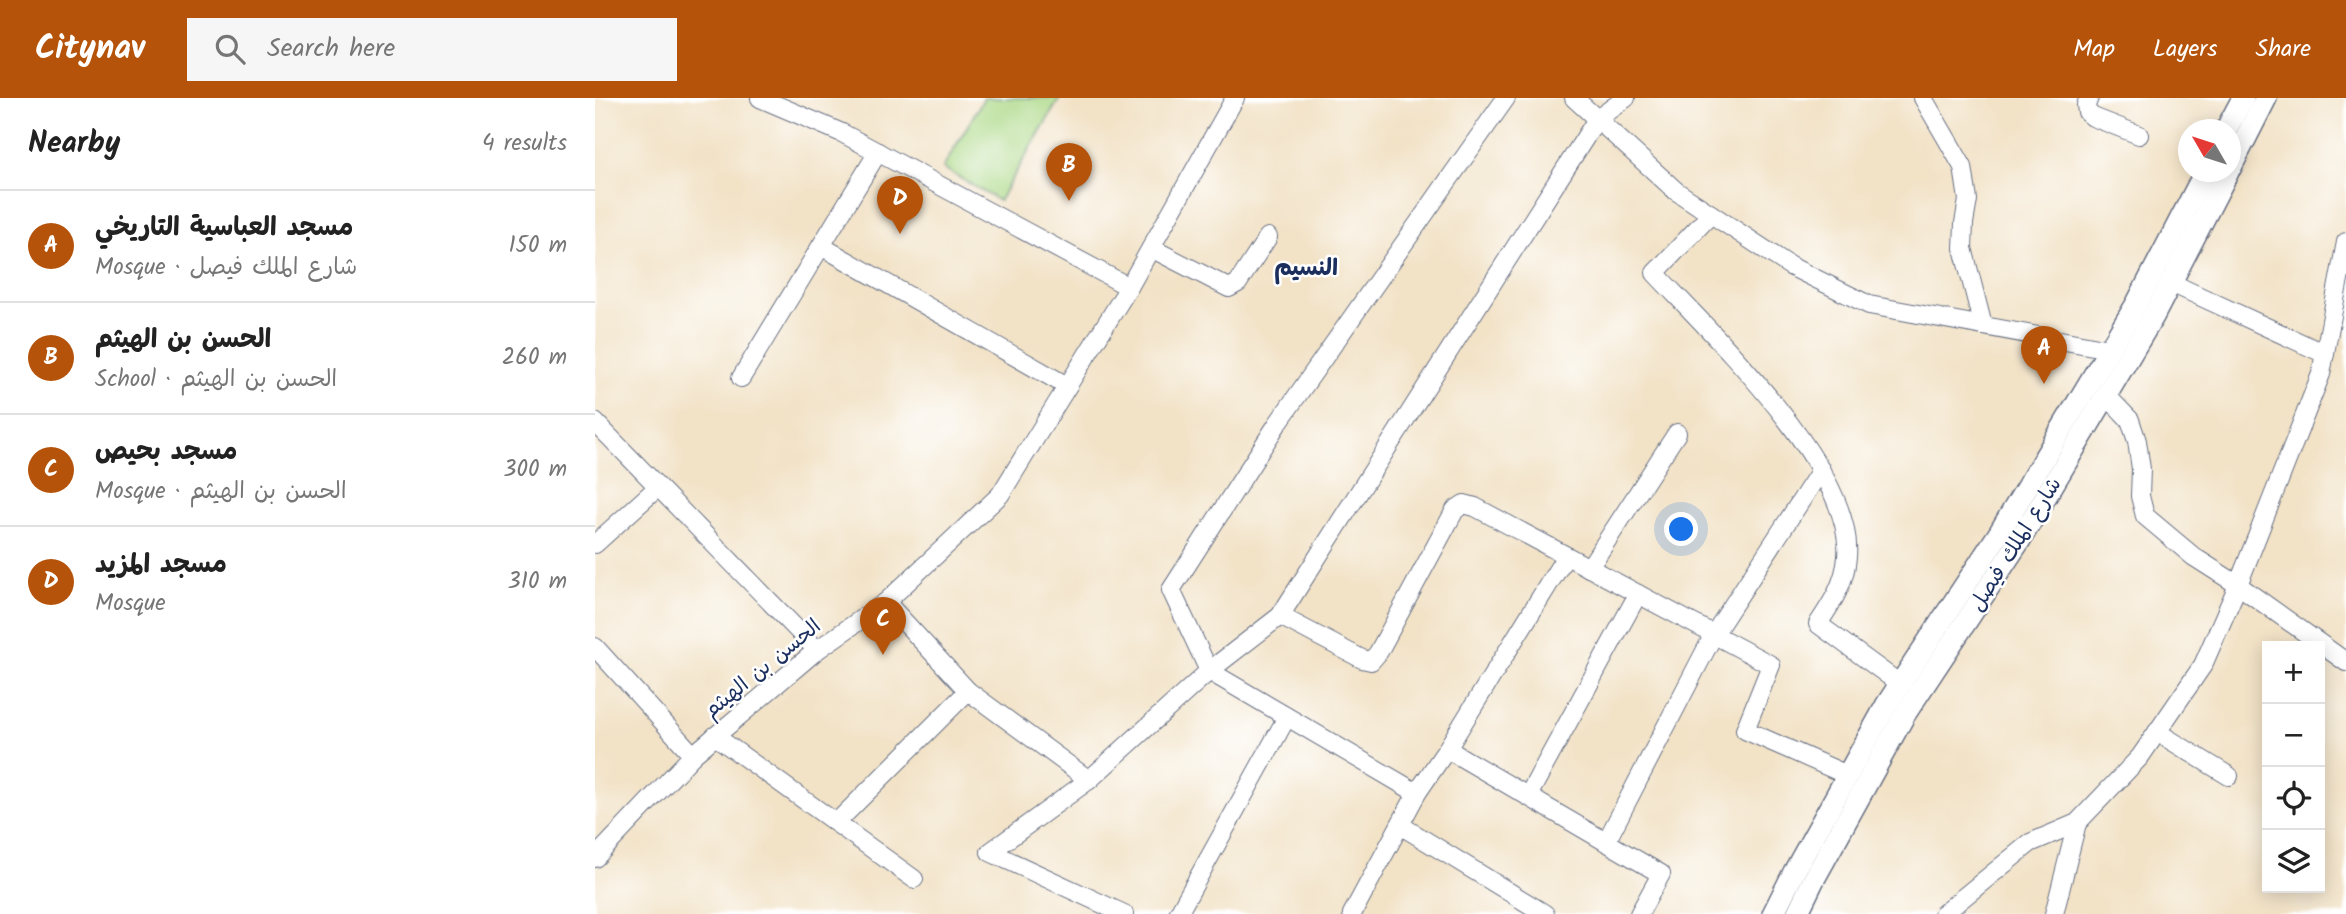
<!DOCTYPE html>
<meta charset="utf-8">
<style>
:root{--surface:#fff;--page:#f6f6f6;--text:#222;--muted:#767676;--line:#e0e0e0;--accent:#b45309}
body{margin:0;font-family:Kalam,"Playpen Sans Arabic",sans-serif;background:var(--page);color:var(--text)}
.controls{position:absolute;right:21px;bottom:21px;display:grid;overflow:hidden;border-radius:0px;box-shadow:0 4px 18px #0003}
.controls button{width:63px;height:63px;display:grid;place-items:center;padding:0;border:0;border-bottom:2px solid var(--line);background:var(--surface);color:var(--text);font:35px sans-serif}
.compass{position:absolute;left:1583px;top:21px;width:63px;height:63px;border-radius:50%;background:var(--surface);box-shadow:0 4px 18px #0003;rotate:309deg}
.you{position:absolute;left:1087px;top:432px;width:24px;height:24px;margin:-18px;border:5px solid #fff;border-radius:50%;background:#1a73e8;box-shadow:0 0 0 10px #1a73e833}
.badge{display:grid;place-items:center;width:46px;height:46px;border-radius:50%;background:var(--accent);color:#fff;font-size:23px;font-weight:700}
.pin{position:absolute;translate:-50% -58px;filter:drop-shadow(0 2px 4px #0008)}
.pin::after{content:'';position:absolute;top:37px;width:24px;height:21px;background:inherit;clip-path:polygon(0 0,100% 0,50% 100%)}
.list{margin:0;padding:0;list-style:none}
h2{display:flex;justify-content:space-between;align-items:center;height:91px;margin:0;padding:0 28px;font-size:30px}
h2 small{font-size:23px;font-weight:400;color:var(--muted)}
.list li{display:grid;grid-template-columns:46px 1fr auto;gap:21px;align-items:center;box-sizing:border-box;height:112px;padding:0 28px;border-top:2px solid var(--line)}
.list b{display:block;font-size:26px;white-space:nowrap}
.list p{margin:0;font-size:23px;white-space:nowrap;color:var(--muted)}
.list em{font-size:23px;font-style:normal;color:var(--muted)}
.icon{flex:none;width:38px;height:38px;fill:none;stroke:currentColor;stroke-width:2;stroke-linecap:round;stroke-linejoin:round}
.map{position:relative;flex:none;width:1751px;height:816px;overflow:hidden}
header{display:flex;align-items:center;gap:42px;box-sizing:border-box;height:98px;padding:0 35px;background:var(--accent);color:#fff}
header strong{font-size:33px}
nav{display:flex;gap:38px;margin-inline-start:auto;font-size:24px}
.search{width:490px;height:63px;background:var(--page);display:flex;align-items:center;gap:18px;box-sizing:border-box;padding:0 24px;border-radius:0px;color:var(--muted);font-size:26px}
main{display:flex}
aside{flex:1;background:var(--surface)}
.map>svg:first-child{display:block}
</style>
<header>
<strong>Citynav</strong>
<div class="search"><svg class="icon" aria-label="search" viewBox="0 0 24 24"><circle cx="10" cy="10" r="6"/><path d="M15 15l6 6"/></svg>Search here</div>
<nav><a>Map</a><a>Layers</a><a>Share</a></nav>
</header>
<main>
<aside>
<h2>Nearby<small>4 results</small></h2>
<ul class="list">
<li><span class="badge">A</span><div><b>مسجد العباسية التاريخي</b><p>Mosque · شارع الملك فيصل</p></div><em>150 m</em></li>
<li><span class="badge">B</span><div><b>الحسن بن الهيثم</b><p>School · الحسن بن الهيثم</p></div><em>260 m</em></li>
<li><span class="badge">C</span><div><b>مسجد بحيص</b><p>Mosque · الحسن بن الهيثم</p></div><em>300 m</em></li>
<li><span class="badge">D</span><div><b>مسجد المزيد</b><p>Mosque</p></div><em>310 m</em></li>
</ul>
</aside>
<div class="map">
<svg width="1751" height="816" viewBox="0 0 1751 816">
<rect width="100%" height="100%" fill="#fff"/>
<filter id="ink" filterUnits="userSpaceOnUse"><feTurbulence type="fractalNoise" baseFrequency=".0143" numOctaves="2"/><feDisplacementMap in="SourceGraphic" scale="14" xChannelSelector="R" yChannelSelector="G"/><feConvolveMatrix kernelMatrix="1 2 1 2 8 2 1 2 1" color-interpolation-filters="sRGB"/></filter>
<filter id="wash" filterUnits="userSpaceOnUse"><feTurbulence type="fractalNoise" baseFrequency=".00686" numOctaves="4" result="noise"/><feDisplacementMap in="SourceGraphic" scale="28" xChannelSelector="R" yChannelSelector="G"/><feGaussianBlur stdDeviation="1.57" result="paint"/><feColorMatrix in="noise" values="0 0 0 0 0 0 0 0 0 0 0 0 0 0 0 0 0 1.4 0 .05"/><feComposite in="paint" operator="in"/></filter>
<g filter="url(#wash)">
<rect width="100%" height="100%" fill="#f2e2c6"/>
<polygon fill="#abd885" stroke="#638472" stroke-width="2" points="389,0 465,0 404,103 348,70"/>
</g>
<g filter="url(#ink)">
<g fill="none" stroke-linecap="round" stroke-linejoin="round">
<defs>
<g id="minor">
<polyline points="165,0 247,35 534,189"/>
<polyline points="979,0 1081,93 1195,168 1274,207 1514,251"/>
<polyline points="1328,0 1368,69 1373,102 1369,125 1368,150 1388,228"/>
<polyline points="1494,0 1491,7 1492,14 1498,19 1544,37"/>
<path d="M1116,116l-56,59c57,61 200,197 192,284 -2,26 -15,46 -29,67l82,60"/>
<polyline points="226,148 472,288"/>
<polyline points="556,150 634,190 643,185 673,139"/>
<polyline points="1576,185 1730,256"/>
<polyline points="146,280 283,54"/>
<polyline points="1511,297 1535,322 1542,343 1546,371 1545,398 1550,418 1599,459 1643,487 1751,564"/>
<polyline points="0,324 222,552"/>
<polyline points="0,446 63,389"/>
<polyline points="994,470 1082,335"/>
<polyline points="291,504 373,593 494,682"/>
<polyline points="685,518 767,561 776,563 783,555 860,412 869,406 880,409 1176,567 1150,632 1252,677"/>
<polyline points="0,549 98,657"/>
<polyline points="1562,634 1634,678"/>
<polyline points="120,638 319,781"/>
<polyline points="852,651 971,458"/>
<polyline points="822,695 852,651 1066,776 1044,816"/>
<polyline points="933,698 1043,496"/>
<polyline points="241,725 373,593"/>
<polyline points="805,727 950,816"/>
<polyline points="1011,744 1119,536 1226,372"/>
<polyline points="0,760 98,657 222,552 291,504 405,397 534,189 640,0"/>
<polyline points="529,816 395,754 494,682 614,573 685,518 1002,21 1031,0"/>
<polyline points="583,816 692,619"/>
<polyline points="757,816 822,695 614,573 576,492 683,325 911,0"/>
<polyline points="1348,816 1435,745 1482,725 1545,659 1608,567 1643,487 1726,276 1751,144"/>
<polyline points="1459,816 1482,725"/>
</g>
<g id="tertiary">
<polyline points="1631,32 1648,0"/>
<polyline points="1636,69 1671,0"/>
<polyline points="1178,816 1199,774 1292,606 1405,434 1541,207 1610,74"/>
<polyline points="1202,816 1218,783 1310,616 1423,445 1559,217 1633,74"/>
</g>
</defs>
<use href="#minor" stroke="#666e82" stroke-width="20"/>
<use href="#tertiary" stroke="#666e82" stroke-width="24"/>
<use href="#minor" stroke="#fff" stroke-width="18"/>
<use href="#tertiary" stroke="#fff" stroke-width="21"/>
</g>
</g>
<g text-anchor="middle" stroke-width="5" stroke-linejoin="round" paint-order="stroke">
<g font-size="21" fill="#1b2f5e" stroke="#fff">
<text transform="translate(1420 446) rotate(-58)" y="7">شارع الملك فيصل</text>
<text transform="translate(167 570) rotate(-39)" y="7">الحسن بن الهيثم</text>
</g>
<g font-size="23" font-weight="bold" fill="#1b2f5e" stroke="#fff">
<text x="711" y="177">النسيم</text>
</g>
</g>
</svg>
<div class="controls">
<button>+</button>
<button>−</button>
<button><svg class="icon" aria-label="locate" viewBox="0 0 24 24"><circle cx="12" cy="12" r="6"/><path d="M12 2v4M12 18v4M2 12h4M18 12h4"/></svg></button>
<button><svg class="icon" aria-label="layers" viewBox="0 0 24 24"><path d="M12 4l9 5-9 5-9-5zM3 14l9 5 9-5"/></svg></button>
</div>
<svg class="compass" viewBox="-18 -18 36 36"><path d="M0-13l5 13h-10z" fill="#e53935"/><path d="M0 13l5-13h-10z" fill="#767676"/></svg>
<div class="you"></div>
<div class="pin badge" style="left:1449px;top:286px">A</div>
<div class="pin badge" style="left:474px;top:103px">B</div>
<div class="pin badge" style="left:288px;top:557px">C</div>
<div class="pin badge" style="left:305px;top:136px">D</div>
</div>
</main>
